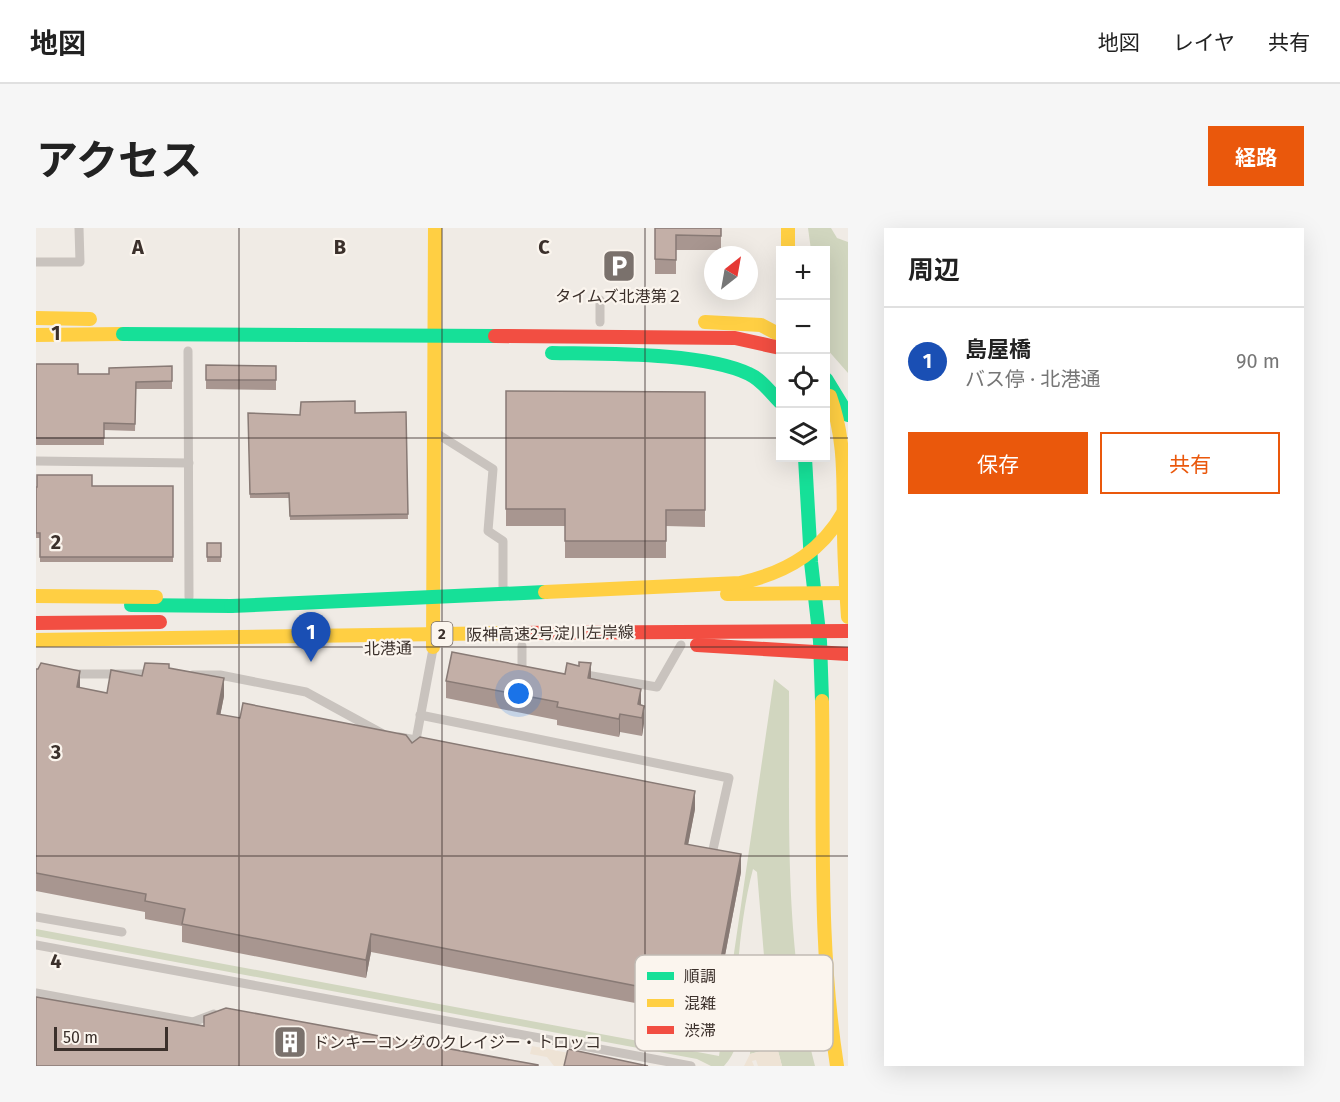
<!DOCTYPE html>
<html lang="ja">
<meta charset="utf-8">
<style>
:root{--surface:#fff;--page:#f6f6f6;--text:#222;--muted:#767676;--line:#e0e0e0;--accent:#ea580c}
body{margin:0;font-family:"Fira Sans","Noto Sans JP",sans-serif;background:var(--page);color:var(--text)}
.controls{position:absolute;right:18px;top:18px;display:grid;overflow:hidden;border-radius:0px;box-shadow:0 6px 24px #0002}
.controls button{width:54px;height:54px;display:grid;place-items:center;padding:0;border:0;border-bottom:2px solid var(--line);background:var(--surface);color:var(--text);font:30px sans-serif}
.compass{position:absolute;left:668px;top:18px;width:54px;height:54px;border-radius:50%;background:var(--surface);box-shadow:0 6px 24px #0002;rotate:31deg}
.scale{position:absolute;left:18px;bottom:15px;width:114px;box-sizing:border-box;padding-left:6px;border:3px solid #3b302b;border-top:0;font-size:16px;line-height:21px;white-space:nowrap;color:#3b302b;-webkit-text-stroke:4px #fbf5ee;paint-order:stroke}
.you{position:absolute;left:483px;top:466px;width:21px;height:21px;margin:-15px;border:4px solid #fff;border-radius:50%;background:#1a73e8;box-shadow:0 0 0 9px #1a73e833}
.badge{display:grid;place-items:center;width:39px;height:39px;border-radius:50%;background:var(--accent);color:#fff;font-size:20px;font-weight:700}
.pin{position:absolute;translate:-50% -50px;filter:drop-shadow(0 2px 3px #0008)}
.pin::after{content:'';position:absolute;top:32px;width:21px;height:18px;background:inherit;clip-path:polygon(0 0,100% 0,50% 100%)}
.list{margin:0;padding:0;list-style:none}
h2{display:flex;justify-content:space-between;align-items:center;height:78px;margin:0;padding:0 24px;font-size:26px}
h2 small{font-size:20px;font-weight:400;color:var(--muted)}
.list li{display:grid;grid-template-columns:39px 1fr auto;gap:18px;align-items:center;box-sizing:border-box;height:108px;padding:0 24px;border-top:2px solid var(--line)}
.list b{display:block;font-size:22px;white-space:nowrap}
.list p{margin:0;font-size:20px;white-space:nowrap;color:var(--muted)}
.list em{font-size:20px;font-style:normal;color:var(--muted)}
.actions{display:flex;gap:12px;padding:18px 24px}
.actions a{flex:1;padding:14px 0;border:2px solid var(--accent);border-radius:0px;text-align:center;font-size:21px;color:var(--accent)}
.actions .main{background:var(--accent);color:#fff}
.icon{flex:none;width:33px;height:33px;fill:none;stroke:currentColor;stroke-width:2;stroke-linecap:round;stroke-linejoin:round}
.map{position:relative;flex:none;width:812px;height:838px;overflow:hidden;border-radius:0px}
header{display:flex;align-items:center;gap:36px;box-sizing:border-box;height:84px;padding:0 30px;background:var(--surface);border-bottom:2px solid var(--line)}
header strong{font-size:28px}
nav{display:flex;gap:33px;margin-inline-start:auto;font-size:21px}
.intro{display:flex;align-items:center;justify-content:space-between;box-sizing:border-box;height:144px;padding:0 36px}
h1{margin:0;font-size:42px}
.button{padding:15px 27px;border-radius:0px;background:var(--accent);color:#fff;font-size:21px;font-weight:700}
main{display:flex;gap:36px;padding:0 36px}
aside{flex:1;background:var(--surface);border-radius:0px;box-shadow:0 6px 24px #0002}
.map>svg:first-child{display:block}
</style>
<header>
<strong>地図</strong>
<nav><a>地図</a><a>レイヤ</a><a>共有</a></nav>
</header>
<div class="intro"><h1>アクセス</h1><a class="button">経路</a></div>
<main>
<div class="map">
<svg width="812" height="838" viewBox="0 0 812 838">
<rect width="100%" height="100%" fill="#f0ebe5"/>
<g fill="#d1d6bf">
<polygon points="772,0 795,0 801,10 812,14 812,145 790,120 790,22 775,22"/>
<path d="M738,451l15,12c1,125 -6,253 26,375h-33l-5,-19 -27,7 2,-29 11,2 6,-11 -12,-144 -4,-3c-8,30 -13,67 -15,98 -2,32 11,73 -14,99h-13l-14,-7 -661,-123v-7l683,127z"/>
</g>
<g fill="#eee3d5">
<polygon points="496,818 533,825 531,838 518,838 511,829 494,826"/>
<polygon points="741,819 746,838 722,838 720,832 716,833 718,838 708,838 714,826"/>
</g>
<g fill="none" stroke-linecap="round" stroke-linejoin="round">
<g stroke="#c9c3be" stroke-width="9">
<polyline points="0,34 44,34 43,0"/>
<polyline points="564,72 564,94"/>
<polyline points="152,123 153,369"/>
<polyline points="400,205 457,241 452,303 467,313 467,360"/>
<polyline points="0,233 153,235"/>
<polyline points="486,418 486,447 488,447"/>
<polyline points="34,446 119,446"/>
<polyline points="544,446 621,459 645,417"/>
<polyline points="157,447 184,447 270,464 347,506"/>
<polyline points="384,487 693,550 676,626"/>
<polyline points="363,509 380,512 397,421"/>
<polyline points="0,689 86,704"/>
<polyline points="0,717 655,838"/>
<polyline points="0,765 157,794 178,786"/>
</g>
<g stroke="#16e098" stroke-width="14">
<path d="M516,125c53,1 151,-1 197,21 12,5 22,19 31,28"/>
<polyline points="790,151 812,187"/>
<polyline points="769,230 775,334 784,413 786,473"/>
<polyline points="95,377 195,378"/>
</g>
<g stroke="#ffcf43" stroke-width="14">
<polyline points="752,0 752,22"/>
<polyline points="0,90 54,91"/>
<polyline points="669,94 725,97 744,107"/>
<polyline points="0,107 87,106"/>
<path d="M794,168c16,45 13,85 14,133 0,29 2,59 4,88"/>
<polyline points="691,366 812,365"/>
<polyline points="0,368 120,369"/>
<polyline points="397,419 399,0"/>
<path d="M786,473c2,123 -4,243 15,365"/>
</g>
<g stroke="#f24e42" stroke-width="14">
<polyline points="0,395 124,394"/>
<polyline points="661,417 812,426"/>
</g>
<g stroke="#16e098" stroke-width="14">
<polyline points="87,106 459,108"/>
<polyline points="195,378 509,364"/>
</g>
<g stroke="#ffcf43" stroke-width="14">
<path d="M509,364l195,-9c49,-11 85,-33 108,-79"/>
<polyline points="0,412 475,405"/>
</g>
<g stroke="#f24e42" stroke-width="14">
<polyline points="459,108 699,110 744,120"/>
<polyline points="475,405 812,403"/>
</g>
</g>
<g fill="#a89690">
<polygon points="619,0 685,0 685,22 640,22 640,46 619,46"/>
<polygon points="0,136 42,146 73,146 136,138 136,161 100,161 99,203 68,202 68,217 0,217"/>
<polygon points="170,137 240,138 240,162 170,161"/>
<polygon points="470,163 669,164 669,299 630,298 630,330 529,330 529,298 470,298"/>
<polygon points="370,184 372,291 254,292 253,270 214,270 212,185 264,187"/>
<polygon points="137,258 137,334 4,334 4,310 0,310 0,259"/>
<rect x="171" y="315" width="14" height="19"/>
<polygon points="543,438 555,451 605,477 608,495 606,508 584,504 583,509 521,497 521,492 410,470 410,453 529,446"/>
<polygon points="133,440 188,468 184,487 204,490 376,515 659,581 652,616 705,644 677,790 335,724 330,750 146,714 146,698 109,691 109,684 0,663 0,441 44,460 71,465 106,448"/>
</g>
<g fill="#887a75">
<polygon points="555,435 555,453 552,450"/>
<polygon points="44,443 44,460 41,459"/>
<polygon points="188,450 188,468 181,504 181,486"/>
<polygon points="605,461 605,478 602,476"/>
<polygon points="608,478 608,495 606,508 606,490"/>
<polygon points="584,486 584,504 583,509 583,491"/>
<polygon points="659,563 659,581 649,633 649,616"/>
<polygon points="705,626 705,644 677,790 677,773"/>
<polygon points="335,706 335,724 330,750 330,732"/>
</g>
<g fill="#c3afa7" stroke="#887a75" stroke-width="1.5">
<polygon points="619,0 685,0 685,8 640,7 640,32 619,31"/>
<polygon points="0,136 42,136 42,146 73,146 73,140 136,138 136,153 100,154 99,196 68,195 68,210 0,210"/>
<polygon points="170,137 240,138 240,152 170,152"/>
<polygon points="470,163 669,164 669,282 630,282 630,313 529,313 529,281 470,281"/>
<polygon points="319,173 319,185 370,184 372,286 254,288 253,265 214,266 212,185 264,187 265,174"/>
<polygon points="1,247 56,247 56,258 137,258 137,329 4,329 4,305 0,305 0,259 1,259"/>
<rect x="171" y="315" width="14" height="14"/>
<polygon points="416,424 529,446 531,435 543,438 543,434 555,435 552,450 605,461 602,476 608,478 606,490 584,486 583,491 521,479 522,474 410,453"/>
<polygon points="5,435 44,443 41,459 71,465 75,442 106,448 109,435 133,436 133,440 188,450 181,486 204,490 207,475 370,507 376,515 384,509 659,563 649,616 705,626 677,773 335,706 330,732 146,696 149,681 109,673 110,666 0,645 0,441 2,441"/>
<polygon points="0,769 168,798 168,788 190,780 502,837 502,838 0,838"/>
<polygon points="532,821 612,838 528,838"/>
</g>
<path fill="none" stroke="#3b302b" stroke-width="1.5" stroke-opacity="0.55" d="M203,0v838M406,0v838M609,0v838M0,210h744M790,210h22M0,419h812M0,628h812"/>
<defs>
<symbol id="parking-square" viewBox="-11 -11 22 22"><rect x="-9" y="-9" width="18" height="18" rx="4" fill="#7a716c" stroke="#fbf5ee"/><path d="M-3.5-5.5H1a3.5 3.5 0 0 1 0 7H-1V5.5H-3.5ZM-1-3.4V-.6H.8a1.4 1.4 0 0 0 0-2.8Z" fill="#fff"/></symbol>
<symbol id="building-square" viewBox="-11 -11 22 22"><rect x="-9" y="-9" width="18" height="18" rx="4" fill="#7a716c" stroke="#fbf5ee"/><path d="M-4-6H4V6H1V3H-1V6H-4ZM-2.5-4.3h1.7v1.8h-1.7ZM.8-4.3h1.7v1.8H.8ZM-2.5-1h1.7V.8h-1.7ZM.8-1h1.7V.8H.8Z" fill="#fff"/></symbol>
</defs>
<g fill-rule="evenodd">
<use href="#parking-square" x="564" y="19" width="38" height="38"/>
<use href="#building-square" x="235" y="795" width="38" height="38"/>
</g>
<g text-anchor="middle" stroke-width="4.5" stroke-linejoin="round" paint-order="stroke">
<rect fill="#fbf5ee" stroke="#756b66" stroke-width="1.5" x="395.5" y="394" width="21" height="24" rx="4.5"/>
<g font-size="15" font-weight="bold" fill="#3b302b">
<text x="406" y="411">2</text>
</g>
<g font-size="16" fill="#3b302b" stroke="#fbf5ee">
<text x="583" y="74">タイムズ北港第２</text>
<text x="277" y="820" text-anchor="start">ドンキーコングのクレイジー・トロッコ</text>
</g>
<g font-size="16" fill="#3b302b" stroke="#fbf5ee">
<text transform="translate(514 405) rotate(-1)" y="6">阪神高速2号淀川左岸線</text>
<text transform="translate(352 420) rotate(-1)" y="6">北港通</text>
</g>
</g>
<rect x="599" y="727" width="198" height="96" rx="9" fill="#fbf5ee" stroke="#c1bab4" stroke-width="1.5"/>
<rect x="611" y="744" width="27" height="8" fill="#16e098"/>
<rect x="611" y="771" width="27" height="8" fill="#ffcf43"/>
<rect x="611" y="798" width="27" height="8" fill="#f24e42"/>
<g font-size="16" fill="#3b302b">
<text x="648" y="754">順調</text>
<text x="648" y="781">混雑</text>
<text x="648" y="808">渋滞</text>
</g>
<g font-size="20" text-anchor="middle" font-weight="bold" fill="#3b302b" stroke="#fbf5ee" stroke-width="4.5" stroke-linejoin="round" paint-order="stroke">
<text x="102" y="26">A</text>
<text x="304" y="26">B</text>
<text x="508" y="26">C</text>
<text x="20" y="112">1</text>
<text x="20" y="321">2</text>
<text x="20" y="531">3</text>
<text x="20" y="740">4</text>
</g>
</svg>
<div class="controls">
<button>+</button>
<button>−</button>
<button><svg class="icon" aria-label="locate" viewBox="0 0 24 24"><circle cx="12" cy="12" r="6"/><path d="M12 2v4M12 18v4M2 12h4M18 12h4"/></svg></button>
<button><svg class="icon" aria-label="layers" viewBox="0 0 24 24"><path d="M12 4l9 5-9 5-9-5zM3 14l9 5 9-5"/></svg></button>
</div>
<svg class="compass" viewBox="-18 -18 36 36"><path d="M0-13l5 13h-10z" fill="#e53935"/><path d="M0 13l5-13h-10z" fill="#767676"/></svg>
<div class="scale">50 m</div>
<div class="you"></div>
<div class="pin badge" style="left:275px;top:434px;background:#1a4fb4">1</div>
</div>
<aside>
<h2>周辺<small></small></h2>
<ul class="list">
<li><span class="badge" style="background:#1a4fb4">1</span><div><b>島屋橋</b><p>バス停 · 北港通</p></div><em>90 m</em></li>
</ul>
<div class="actions"><a class="main">保存</a><a>共有</a></div>
</aside>
</main>
